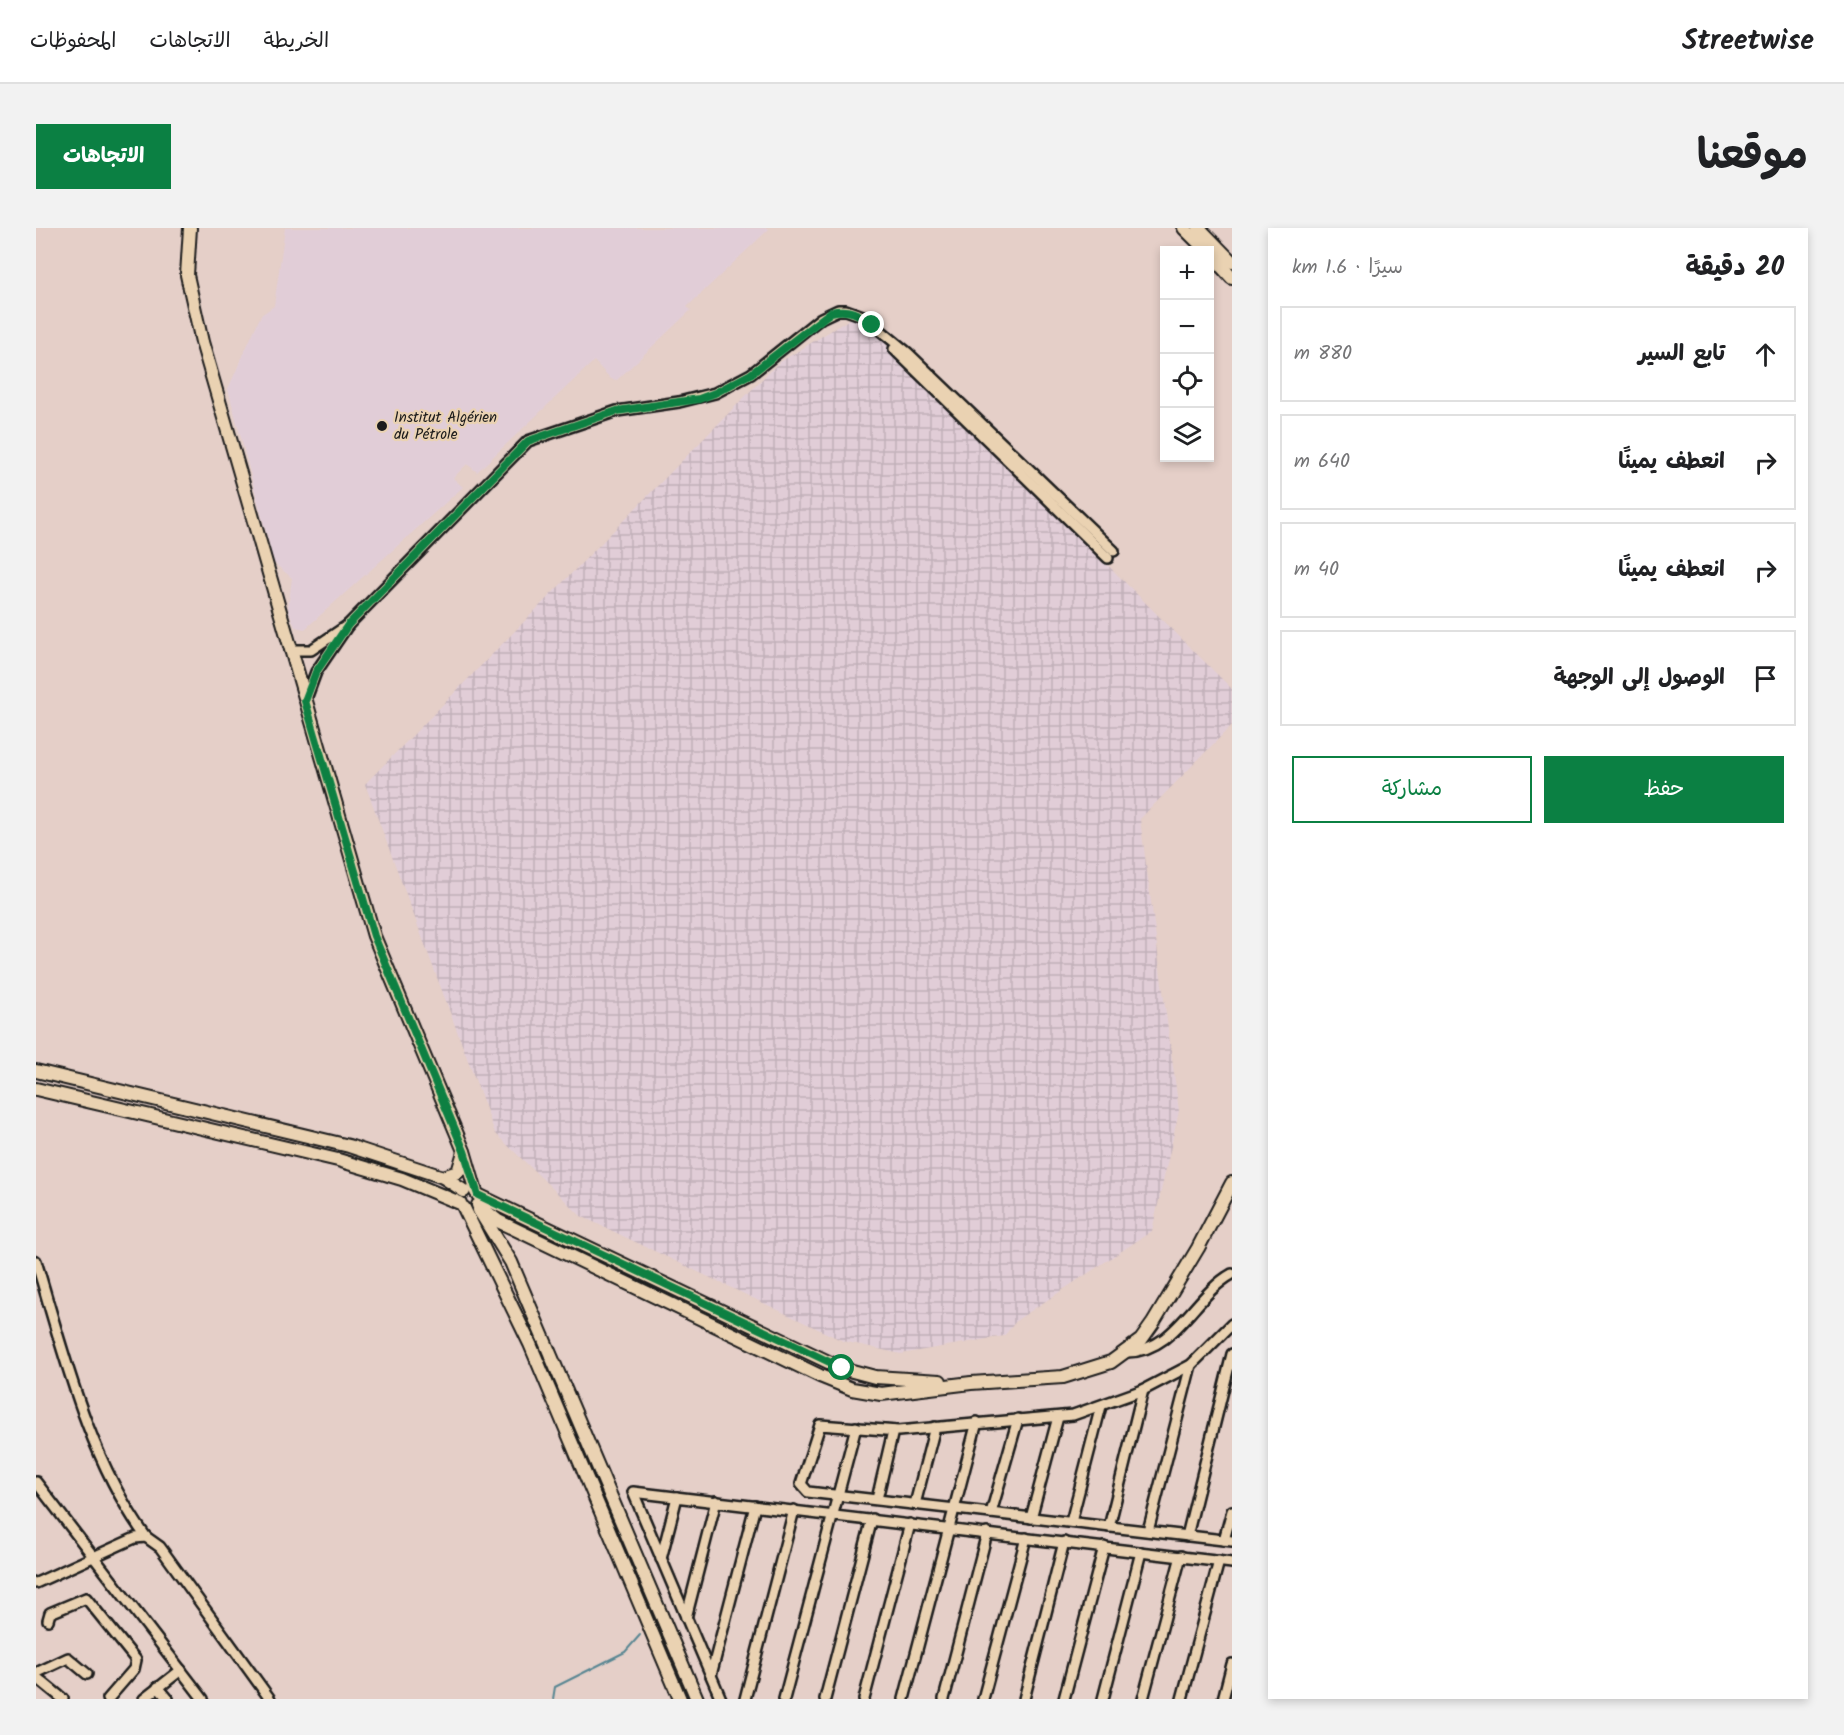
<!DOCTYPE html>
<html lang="ar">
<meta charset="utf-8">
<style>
:root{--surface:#fff;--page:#f2f2f2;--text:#202124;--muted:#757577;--line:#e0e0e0;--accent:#0b8043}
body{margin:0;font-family:Kalam,"Playpen Sans Arabic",sans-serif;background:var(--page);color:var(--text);direction:rtl}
.controls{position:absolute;right:18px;top:18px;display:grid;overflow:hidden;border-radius:0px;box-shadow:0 3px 9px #0003}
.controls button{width:54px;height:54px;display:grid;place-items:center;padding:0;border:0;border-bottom:2px solid var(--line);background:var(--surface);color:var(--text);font:30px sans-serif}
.stop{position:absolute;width:18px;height:18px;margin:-14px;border:4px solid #0b8043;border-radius:50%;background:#fff}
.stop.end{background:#0b8043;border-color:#fff;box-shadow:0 2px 6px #0008}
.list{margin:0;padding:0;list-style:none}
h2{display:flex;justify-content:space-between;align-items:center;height:78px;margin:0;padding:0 24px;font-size:26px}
h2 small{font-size:20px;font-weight:400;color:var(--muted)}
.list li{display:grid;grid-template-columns:39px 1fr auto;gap:18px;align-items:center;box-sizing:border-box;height:96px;margin:0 12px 12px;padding:0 12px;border:2px solid var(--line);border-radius:0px}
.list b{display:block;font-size:22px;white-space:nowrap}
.list em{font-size:20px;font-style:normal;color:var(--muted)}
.actions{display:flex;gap:12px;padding:18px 24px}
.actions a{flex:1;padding:14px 0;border:2px solid var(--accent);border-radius:0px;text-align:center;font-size:21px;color:var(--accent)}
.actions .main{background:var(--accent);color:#fff}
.icon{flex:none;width:33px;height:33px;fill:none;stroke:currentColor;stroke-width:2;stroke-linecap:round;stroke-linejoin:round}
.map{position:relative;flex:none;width:1196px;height:1471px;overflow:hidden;direction:ltr;border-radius:0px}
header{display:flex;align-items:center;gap:36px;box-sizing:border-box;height:84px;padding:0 30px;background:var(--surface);border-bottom:2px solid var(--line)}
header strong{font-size:28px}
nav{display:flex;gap:33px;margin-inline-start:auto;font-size:21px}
.intro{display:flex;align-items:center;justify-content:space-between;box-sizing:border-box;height:144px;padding:0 36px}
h1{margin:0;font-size:42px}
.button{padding:15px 27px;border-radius:0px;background:var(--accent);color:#fff;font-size:21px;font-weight:700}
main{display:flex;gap:36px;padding:0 36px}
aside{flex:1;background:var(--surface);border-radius:0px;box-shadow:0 3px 9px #0003}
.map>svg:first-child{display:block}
</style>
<header>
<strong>Streetwise</strong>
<nav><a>الخريطة</a><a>الاتجاهات</a><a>المحفوظات</a></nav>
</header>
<div class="intro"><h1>موقعنا</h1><a class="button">الاتجاهات</a></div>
<main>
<aside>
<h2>20 دقيقة<small>سيرًا · 1.6 km</small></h2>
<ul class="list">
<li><svg class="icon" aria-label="ahead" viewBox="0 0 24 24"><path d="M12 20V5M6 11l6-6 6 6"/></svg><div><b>تابع السير</b></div><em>880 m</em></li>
<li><svg class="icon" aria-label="right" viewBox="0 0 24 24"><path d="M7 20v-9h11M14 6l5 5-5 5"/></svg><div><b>انعطف يمينًا</b></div><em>640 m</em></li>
<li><svg class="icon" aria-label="right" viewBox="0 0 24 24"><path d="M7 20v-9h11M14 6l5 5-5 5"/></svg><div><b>انعطف يمينًا</b></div><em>40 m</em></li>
<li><svg class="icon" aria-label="arrive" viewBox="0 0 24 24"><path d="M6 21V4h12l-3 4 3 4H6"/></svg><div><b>الوصول إلى الوجهة</b></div></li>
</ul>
<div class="actions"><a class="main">حفظ</a><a>مشاركة</a></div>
</aside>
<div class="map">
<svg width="1196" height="1471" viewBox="0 0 1196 1471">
<defs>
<pattern id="industrial-grid" width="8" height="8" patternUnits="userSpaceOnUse" patternTransform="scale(1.5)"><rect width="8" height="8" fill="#e1cdd7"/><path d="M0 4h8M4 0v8" fill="none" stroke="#c0afb8"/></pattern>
</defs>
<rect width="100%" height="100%" fill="#e5cfc8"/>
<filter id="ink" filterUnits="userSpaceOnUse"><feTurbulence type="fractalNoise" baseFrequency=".0167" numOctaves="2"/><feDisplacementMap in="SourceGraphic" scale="12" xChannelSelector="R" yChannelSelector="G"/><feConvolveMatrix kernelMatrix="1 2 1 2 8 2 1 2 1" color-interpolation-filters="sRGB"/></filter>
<g filter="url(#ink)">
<polygon fill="#e1cdd7" points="249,0 732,0 733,1 651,79 655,82 581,152 575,151 558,133 441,244 431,236 417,250 427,259 269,401 259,399 252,381 256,350 238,335 192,161 225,87 238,78"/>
<polygon fill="url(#industrial-grid)" points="817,89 833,99 1196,461 1196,497 1104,591 1143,883 1116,1003 981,1092 968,1108 865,1126 807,1113 545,988 459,905 329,556 741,136"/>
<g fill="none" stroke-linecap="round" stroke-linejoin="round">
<polyline stroke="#598692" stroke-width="2" points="517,1471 519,1459 589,1424 604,1407"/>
<defs>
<g id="minor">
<polyline points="858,121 1072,330"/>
<polyline points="312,397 492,213 581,183 643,174 679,165 715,146 785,90 802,82 810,82 827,88 872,125 1078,323"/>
<polyline points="254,422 275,422 312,397 280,444 270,471"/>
<path d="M0,1033c28,93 52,196 110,276"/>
<polyline points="1196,1096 1155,1137 1107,1162 1037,1187 862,1203 784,1197 765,1256 772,1264 1196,1313"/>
<path d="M1091,1124c49,-1 67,-57 105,-78"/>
<polyline points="0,1254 167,1471"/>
<polyline points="841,1271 857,1203"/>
<polyline points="879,1276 899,1199"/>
<polyline points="955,1285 982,1191"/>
<polyline points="995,1290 1022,1189"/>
<polyline points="1035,1294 1065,1178"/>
<polyline points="1073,1299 1107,1162"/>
<polyline points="1112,1303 1155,1137"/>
<polyline points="1151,1308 1196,1126"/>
<polyline points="1188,1312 1196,1283"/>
<polyline points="625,1331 641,1269"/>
<polyline points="0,1355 99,1310 110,1309 124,1319 234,1471"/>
<polyline points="650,1390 680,1273"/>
<polyline points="12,1392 14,1385 50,1370 100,1432 98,1441 72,1471"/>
<polyline points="0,1445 32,1430 51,1446"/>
<polyline points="675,1447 719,1278"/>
<polyline points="0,1449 27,1471"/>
<polyline points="122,1459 132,1471"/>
<polyline points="108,1471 145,1442"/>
<polyline points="685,1471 597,1264 1196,1335"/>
<polyline points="709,1471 758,1282"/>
<polyline points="748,1471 820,1199"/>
<polyline points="789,1471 836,1291"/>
<polyline points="828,1471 874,1296"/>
<polyline points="868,1471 941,1194"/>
<polyline points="908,1471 951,1305"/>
<polyline points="947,1471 990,1310"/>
<polyline points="988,1471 1028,1314"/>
<polyline points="1028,1471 1068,1319"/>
<polyline points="1067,1471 1105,1324"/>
<polyline points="1107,1471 1145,1328"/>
<polyline points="1146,1471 1183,1333"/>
<polyline points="1187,1471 1196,1436"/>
</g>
<g id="major">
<polyline points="154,0 151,47 166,114 338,708 428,923 440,964"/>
<polyline points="1148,0 1170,22"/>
<polyline points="1163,0 1196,34"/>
<polyline points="1174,26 1196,50"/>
<polyline points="0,843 313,918 407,949 428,963"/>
<polyline points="0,861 302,932 366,951 424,975"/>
<polyline points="407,949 422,944 428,924"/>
<polyline points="442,967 805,1140 839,1149 904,1153"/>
<polyline points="442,977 462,993 784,1148 816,1161 845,1166 935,1155 1027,1149 1075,1134 1105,1112 1117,1095 1162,1020 1196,955"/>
<polyline points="428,980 494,1116 644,1471"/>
<polyline points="443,982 475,1034 661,1471"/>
</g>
</defs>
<use href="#minor" stroke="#1c1c1c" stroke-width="14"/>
<use href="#major" stroke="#1c1c1c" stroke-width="16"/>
<use href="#minor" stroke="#ead2b2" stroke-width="9"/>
<use href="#major" stroke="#ead2b2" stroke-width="12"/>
</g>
</g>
<g fill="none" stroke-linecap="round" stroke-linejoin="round" filter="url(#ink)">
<path stroke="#0b8043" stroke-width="8" d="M806,1140l-364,-173 -14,-44 -90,-215 -69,-235 11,-29 32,-47 180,-184 89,-30 82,-12 16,-6 36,-19 80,-62c17,-4 28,1 41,13"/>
</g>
<circle fill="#1c1c1c" stroke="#ead2b2" stroke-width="2" cx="346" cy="198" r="6"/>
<g text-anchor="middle" stroke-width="4.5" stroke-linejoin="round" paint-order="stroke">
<g font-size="15" fill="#1c1c1c" stroke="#ead2b2" text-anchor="start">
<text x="358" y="194">Institut Algérien<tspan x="358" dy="17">du Pétrole</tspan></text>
</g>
</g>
</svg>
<div class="controls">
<button>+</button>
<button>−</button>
<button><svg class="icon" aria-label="locate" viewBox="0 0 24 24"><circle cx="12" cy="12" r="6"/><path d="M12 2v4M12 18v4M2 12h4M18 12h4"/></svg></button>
<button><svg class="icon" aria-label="layers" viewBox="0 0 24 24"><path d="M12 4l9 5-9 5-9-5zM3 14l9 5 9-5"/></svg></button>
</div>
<div class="stop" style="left:806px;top:1140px"></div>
<div class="stop end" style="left:836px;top:97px"></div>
</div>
</main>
